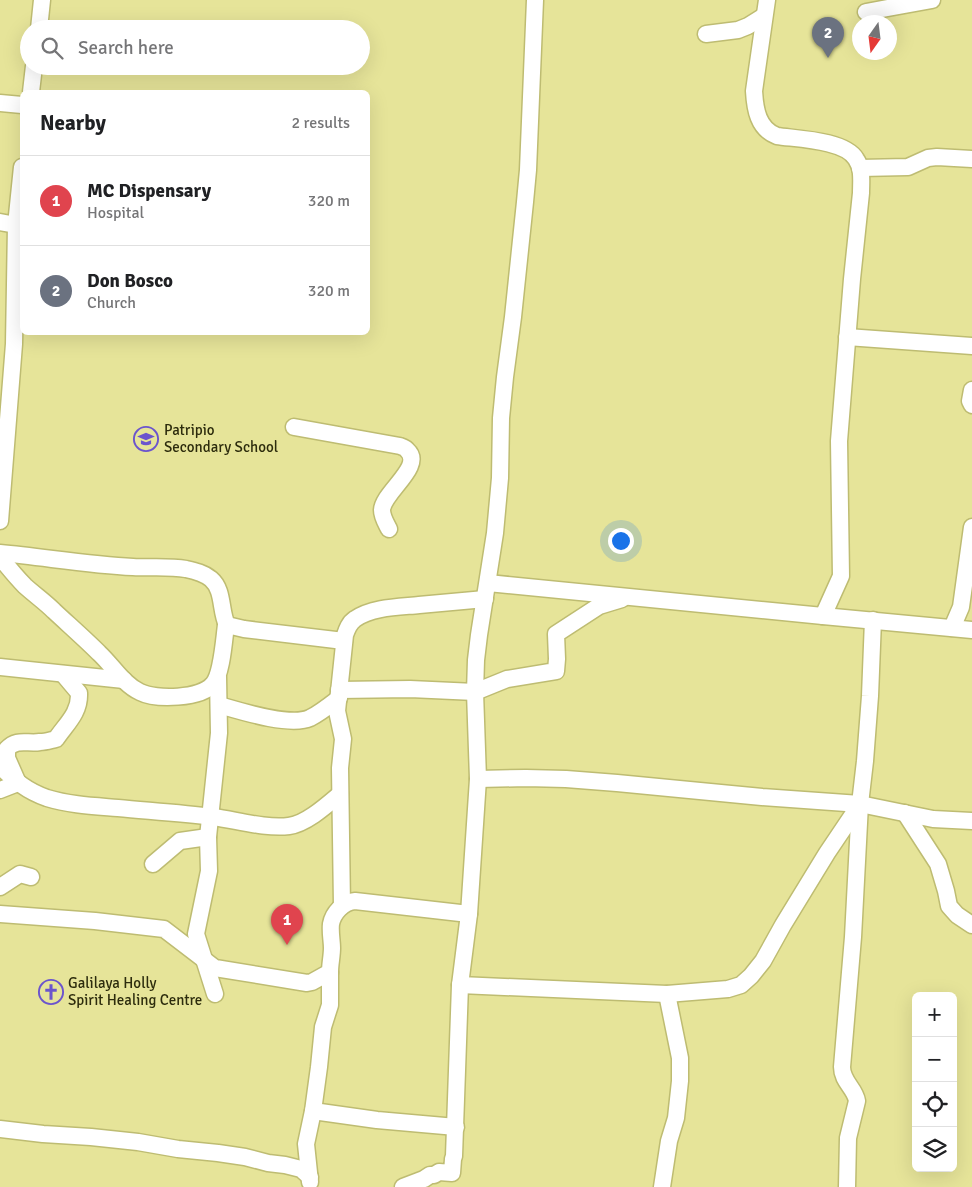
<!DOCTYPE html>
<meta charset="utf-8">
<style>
:root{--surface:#fff;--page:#f6f6f6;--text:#202124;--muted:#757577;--line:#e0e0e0;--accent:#6b54cd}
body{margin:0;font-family:Signika,sans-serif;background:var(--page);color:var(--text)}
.controls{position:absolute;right:15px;bottom:15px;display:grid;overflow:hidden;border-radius:8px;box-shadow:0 5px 20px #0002}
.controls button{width:45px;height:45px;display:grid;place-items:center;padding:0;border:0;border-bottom:1px solid var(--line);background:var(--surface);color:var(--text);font:25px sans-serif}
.compass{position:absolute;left:852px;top:15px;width:45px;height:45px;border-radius:50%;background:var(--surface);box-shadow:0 5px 20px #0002;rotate:194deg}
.you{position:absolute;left:620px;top:540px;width:18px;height:18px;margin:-12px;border:4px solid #fff;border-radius:50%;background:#1a73e8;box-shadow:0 0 0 8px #1a73e833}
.badge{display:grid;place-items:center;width:32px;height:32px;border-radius:50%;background:var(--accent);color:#fff;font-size:16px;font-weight:700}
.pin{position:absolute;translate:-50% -41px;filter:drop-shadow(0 1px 2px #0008)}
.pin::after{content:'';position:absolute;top:26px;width:18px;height:15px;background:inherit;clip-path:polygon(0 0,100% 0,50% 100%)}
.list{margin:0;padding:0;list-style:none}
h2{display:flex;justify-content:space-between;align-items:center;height:65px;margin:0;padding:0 20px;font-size:21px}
h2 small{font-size:16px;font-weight:400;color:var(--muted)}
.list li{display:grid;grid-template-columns:32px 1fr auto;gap:15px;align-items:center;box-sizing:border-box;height:90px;padding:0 20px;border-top:1px solid var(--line)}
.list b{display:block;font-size:19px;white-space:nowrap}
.list p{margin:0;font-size:16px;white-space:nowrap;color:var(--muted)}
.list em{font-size:16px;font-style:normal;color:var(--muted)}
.icon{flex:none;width:28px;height:28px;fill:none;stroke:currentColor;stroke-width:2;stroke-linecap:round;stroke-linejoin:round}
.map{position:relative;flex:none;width:972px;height:1187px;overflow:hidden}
.search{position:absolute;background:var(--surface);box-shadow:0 5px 20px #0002;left:20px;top:20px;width:350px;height:55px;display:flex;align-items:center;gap:12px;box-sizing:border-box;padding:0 18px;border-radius:28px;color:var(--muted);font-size:19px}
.panel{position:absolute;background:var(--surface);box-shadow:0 5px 20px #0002;left:20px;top:90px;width:350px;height:245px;border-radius:8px}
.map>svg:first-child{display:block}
</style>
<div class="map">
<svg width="972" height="1187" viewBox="0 0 972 1187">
<rect width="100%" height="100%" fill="#e6e499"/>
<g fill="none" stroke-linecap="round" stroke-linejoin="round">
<defs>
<g id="minor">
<path d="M767,0l-13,91c1,18 4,38 23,45 20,3 68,4 79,23 7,10 5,22 5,34l-9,86 -13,162 2,135 -18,40"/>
<polyline points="866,12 932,0"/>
<polyline points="39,29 42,0"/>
<polyline points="706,34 738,30 748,26 764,16"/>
<polyline points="31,92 34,66"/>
<polyline points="0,103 22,105"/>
<polyline points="860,168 908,167 928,158 937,157 972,159"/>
<polyline points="0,222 16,225"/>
<polyline points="847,337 972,346"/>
<polyline points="972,390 970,401 972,405"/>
<path d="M294,427l106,19c3,1 6,2 7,4 18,16 -24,42 -25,60 0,7 4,13 7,19"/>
<polyline points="0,521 14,344 16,225 22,167"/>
<path d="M0,553c44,4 88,12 133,14 18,1 36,-1 53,2 9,2 18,4 25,10 13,11 9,32 16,46l17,4 100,12"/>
<path d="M0,557c8,10 16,20 25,29 10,9 20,16 29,25 15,14 31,28 45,42 14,13 24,31 41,39 16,8 61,7 73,-8 9,-10 11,-45 13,-59"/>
<polyline points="488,583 823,616 972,630"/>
<polyline points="952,628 961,607 972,527"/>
<polyline points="0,667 124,680"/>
<polyline points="339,690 410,689 475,692 507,679 556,671 557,659 556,634 599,606 622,599"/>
<path d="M219,705c21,6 71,22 91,13 10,-5 20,-13 29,-20"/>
<path d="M0,766c15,15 27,25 47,32 23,7 47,8 71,10 32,3 64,5 95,9 23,3 53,12 76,9 17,-2 38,-21 51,-32"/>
<polyline points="478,779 526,778 566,779 617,783 762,797 860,804 933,819 972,821"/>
<path d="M0,790l18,-7 -11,-25v-9c10,-11 20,-5 33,-7 6,0 11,-2 16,-3 10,-15 24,-26 23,-46l-16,-19"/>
<polyline points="905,813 938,864 946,891 949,906 957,915 972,925"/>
<polyline points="153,864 180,841 208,837"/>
<polyline points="0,887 20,874 31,877"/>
<path d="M342,906l-2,-138 3,-29 -6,-28 8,-76c2,-6 4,-12 10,-16 17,-12 44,-12 64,-14 22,-2 44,-4 66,-6"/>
<path d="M0,914l95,7 69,8 51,39 92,15 5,-1 18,-10c0,-8 2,-16 2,-24 0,-7 -2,-16 -1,-24 2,-11 12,-22 24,-23l114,13"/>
<polyline points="460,985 667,994 728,989 741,985 751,976 763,961 783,925 827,853 860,804 865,761 870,696 873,620"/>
<polyline points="215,994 196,934 209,871 208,837 219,733 218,677"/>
<polyline points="313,1111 377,1120 456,1127"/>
<polyline points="0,1129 43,1134 91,1137 138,1142 178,1149 218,1153 245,1157 268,1163 285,1165 301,1169 310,1177"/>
<polyline points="310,1182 306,1144 313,1111 319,1067 323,1027 330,1005 330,972"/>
<polyline points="403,1187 424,1179 430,1175 434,1175 439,1172 452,1173 453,1159 454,1156 460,985 469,914 478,779 475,692 476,660 479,635 495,533 500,478 501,418 505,377 513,317 525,202 528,170 535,0"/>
<polyline points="662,1187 669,1141 676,1118 680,1081 680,1058 667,994"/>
<path d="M847,1187l1,-49 9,-37c-2,-13 -15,-19 -15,-34l11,-130 7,-133"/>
</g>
</defs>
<use href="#minor" stroke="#bebc72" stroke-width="19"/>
<use href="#minor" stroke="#fff" stroke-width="16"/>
</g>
<defs>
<symbol id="school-ring" viewBox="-11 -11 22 22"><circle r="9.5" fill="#e6e499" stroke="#6b54cd" stroke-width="1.5"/><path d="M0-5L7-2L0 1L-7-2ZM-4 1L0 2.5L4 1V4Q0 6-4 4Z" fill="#6b54cd"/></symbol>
<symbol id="church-ring" viewBox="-11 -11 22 22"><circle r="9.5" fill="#e6e499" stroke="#6b54cd" stroke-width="1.5"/><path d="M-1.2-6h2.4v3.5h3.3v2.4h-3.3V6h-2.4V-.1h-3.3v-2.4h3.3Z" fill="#6b54cd"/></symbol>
</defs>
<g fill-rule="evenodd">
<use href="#school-ring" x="132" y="425" width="28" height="28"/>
<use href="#church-ring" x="37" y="978" width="28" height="28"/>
</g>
<g text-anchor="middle" stroke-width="4" stroke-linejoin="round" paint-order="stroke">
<g font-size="15" fill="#2d2c0d" stroke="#e6e499" text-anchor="start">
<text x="164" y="435">Patripio<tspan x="164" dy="17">Secondary School</tspan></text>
<text x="68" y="988">Galilaya Holly<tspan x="68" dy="17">Spirit Healing Centre</tspan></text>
</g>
</g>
</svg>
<div class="controls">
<button>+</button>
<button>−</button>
<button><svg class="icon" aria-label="locate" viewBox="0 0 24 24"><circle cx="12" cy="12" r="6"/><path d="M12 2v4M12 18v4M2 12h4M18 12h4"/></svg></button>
<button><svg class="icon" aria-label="layers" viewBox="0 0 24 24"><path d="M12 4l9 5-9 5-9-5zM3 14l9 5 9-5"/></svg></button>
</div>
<svg class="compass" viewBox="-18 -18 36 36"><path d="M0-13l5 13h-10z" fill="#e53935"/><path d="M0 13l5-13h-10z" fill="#757577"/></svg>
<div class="you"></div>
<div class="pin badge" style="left:287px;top:945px;background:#e0444e">1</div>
<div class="pin badge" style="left:828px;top:58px;background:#6b7280">2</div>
<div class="search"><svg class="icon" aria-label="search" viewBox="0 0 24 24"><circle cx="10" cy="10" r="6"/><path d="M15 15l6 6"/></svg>Search here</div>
<section class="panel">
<h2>Nearby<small>2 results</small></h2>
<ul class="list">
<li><span class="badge" style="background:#e0444e">1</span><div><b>MC Dispensary</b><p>Hospital</p></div><em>320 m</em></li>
<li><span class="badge" style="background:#6b7280">2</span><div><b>Don Bosco</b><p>Church</p></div><em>320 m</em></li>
</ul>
</section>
</div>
